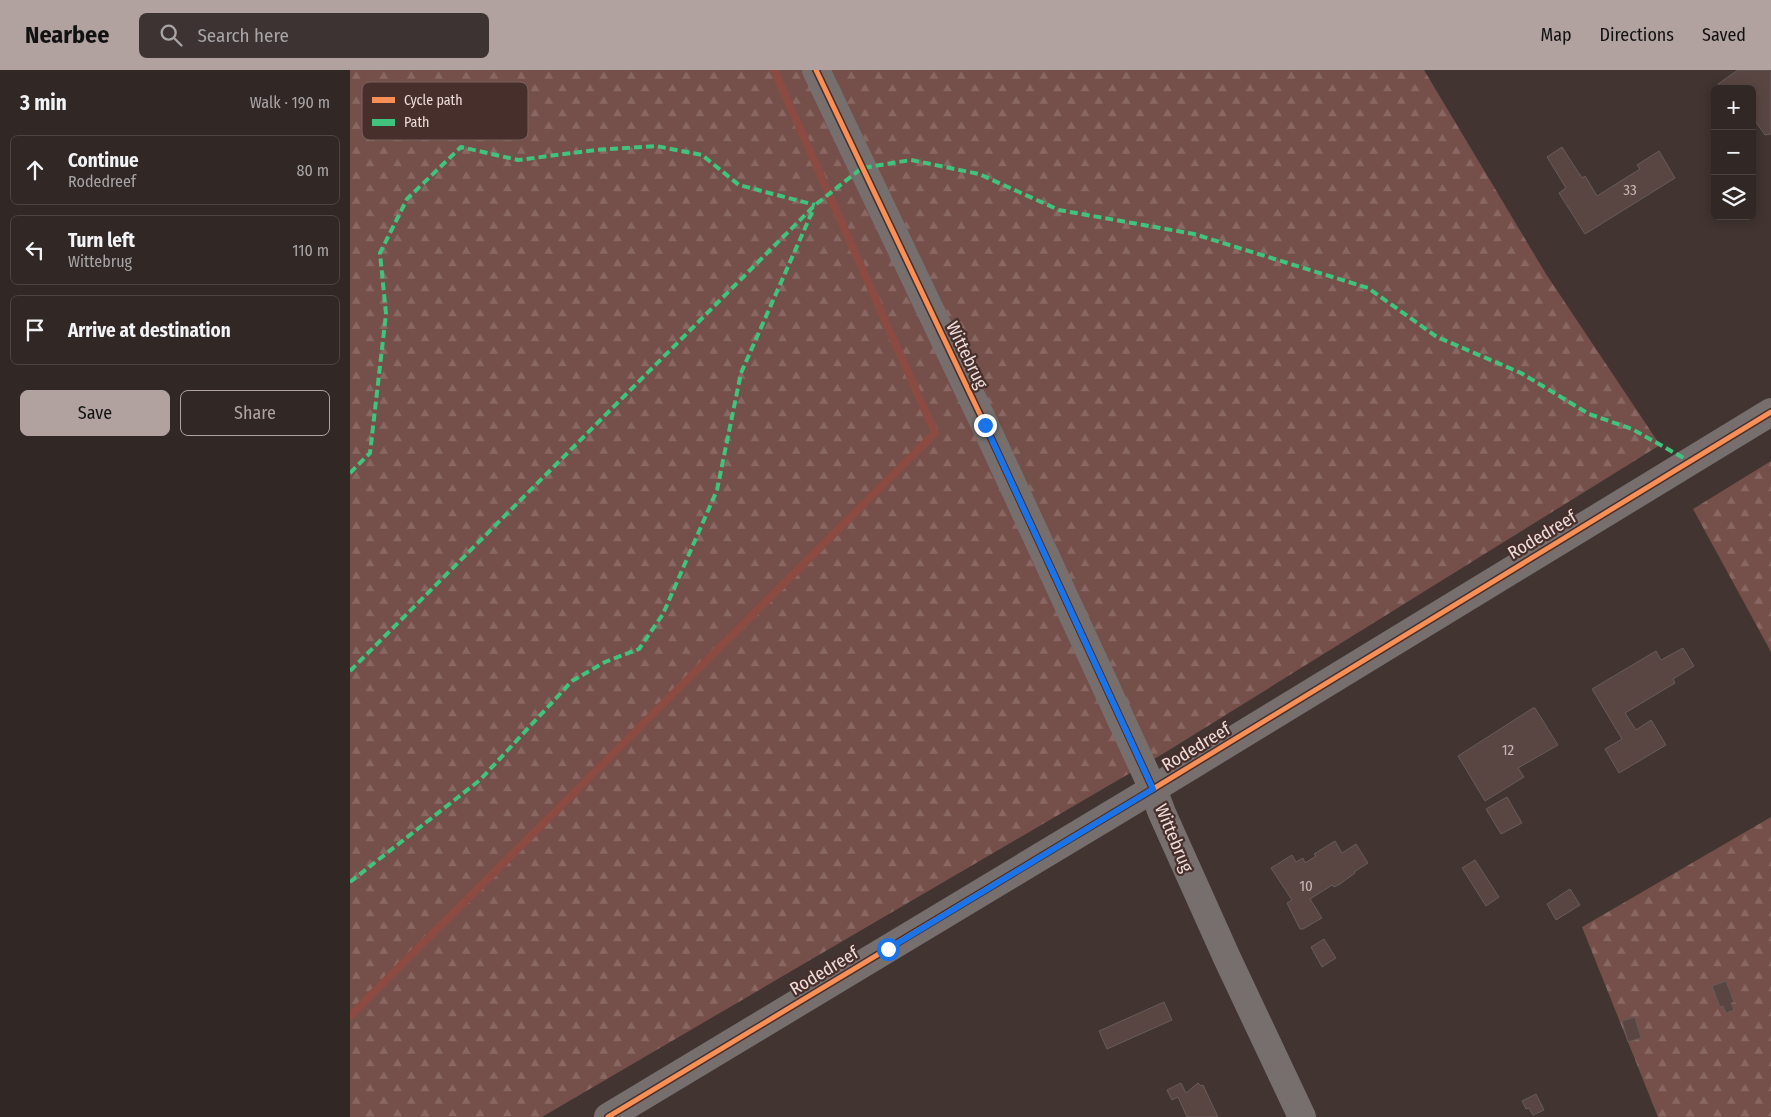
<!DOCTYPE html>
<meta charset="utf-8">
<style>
:root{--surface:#312725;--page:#3d3332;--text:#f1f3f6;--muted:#a8a5a7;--line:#4c4442;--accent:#b1a2a0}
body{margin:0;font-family:"Fira Sans Condensed",sans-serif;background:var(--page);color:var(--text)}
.controls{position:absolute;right:15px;top:15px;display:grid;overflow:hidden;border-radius:8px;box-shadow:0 2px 12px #0003}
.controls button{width:45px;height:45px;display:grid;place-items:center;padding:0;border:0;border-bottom:1px solid var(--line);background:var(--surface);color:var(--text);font:25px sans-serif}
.stop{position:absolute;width:15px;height:15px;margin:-11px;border:4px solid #1a73e8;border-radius:50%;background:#fff}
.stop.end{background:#1a73e8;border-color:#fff;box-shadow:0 1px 5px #0008}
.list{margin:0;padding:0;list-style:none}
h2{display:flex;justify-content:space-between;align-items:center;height:65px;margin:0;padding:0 20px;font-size:21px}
h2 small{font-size:16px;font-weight:400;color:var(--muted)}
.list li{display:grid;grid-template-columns:32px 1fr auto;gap:15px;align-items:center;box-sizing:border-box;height:70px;margin:0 10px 10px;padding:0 10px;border:1px solid var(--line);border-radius:8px}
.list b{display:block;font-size:19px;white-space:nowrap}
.list p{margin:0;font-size:16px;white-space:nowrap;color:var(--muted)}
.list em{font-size:16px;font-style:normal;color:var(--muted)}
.actions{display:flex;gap:10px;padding:15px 20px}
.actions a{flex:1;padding:11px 0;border:1px solid var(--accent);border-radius:8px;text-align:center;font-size:18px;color:var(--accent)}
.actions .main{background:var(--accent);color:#111}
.icon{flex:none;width:28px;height:28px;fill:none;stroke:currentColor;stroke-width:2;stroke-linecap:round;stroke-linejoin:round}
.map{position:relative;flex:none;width:1421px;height:1047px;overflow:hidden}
header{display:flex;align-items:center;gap:30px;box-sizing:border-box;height:70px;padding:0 25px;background:var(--accent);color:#111}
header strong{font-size:24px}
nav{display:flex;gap:28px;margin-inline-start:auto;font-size:18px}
.search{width:350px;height:45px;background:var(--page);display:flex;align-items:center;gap:12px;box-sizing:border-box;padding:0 18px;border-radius:8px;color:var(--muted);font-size:19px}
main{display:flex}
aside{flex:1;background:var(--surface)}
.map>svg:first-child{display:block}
</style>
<header>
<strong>Nearbee</strong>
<div class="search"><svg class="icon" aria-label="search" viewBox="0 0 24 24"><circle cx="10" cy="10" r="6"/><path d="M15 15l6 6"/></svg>Search here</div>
<nav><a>Map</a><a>Directions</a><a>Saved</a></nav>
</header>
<main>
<aside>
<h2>3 min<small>Walk · 190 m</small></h2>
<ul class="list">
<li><svg class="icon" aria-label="ahead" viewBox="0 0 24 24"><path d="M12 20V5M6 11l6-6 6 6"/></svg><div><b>Continue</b><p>Rodedreef</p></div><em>80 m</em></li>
<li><svg class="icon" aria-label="left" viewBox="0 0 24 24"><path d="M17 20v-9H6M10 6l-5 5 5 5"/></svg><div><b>Turn left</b><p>Wittebrug</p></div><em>110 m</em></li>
<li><svg class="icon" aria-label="arrive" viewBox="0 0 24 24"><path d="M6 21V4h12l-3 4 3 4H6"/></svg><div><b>Arrive at destination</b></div></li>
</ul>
<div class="actions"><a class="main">Save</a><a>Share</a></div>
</aside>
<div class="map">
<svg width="1421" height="1047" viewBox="0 0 1421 1047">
<defs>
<pattern id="forest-firs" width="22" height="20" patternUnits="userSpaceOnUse" patternTransform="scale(1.25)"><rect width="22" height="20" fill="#754f49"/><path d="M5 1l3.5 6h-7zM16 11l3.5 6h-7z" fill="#896863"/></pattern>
</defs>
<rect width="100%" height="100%" fill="#413431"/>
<g fill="url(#forest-firs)">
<polygon points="0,0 1074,0 1196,204 1310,375 816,682 192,1047 0,1047"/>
<polygon points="1421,391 1421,582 1343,439"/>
<polygon points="1421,747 1421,1047 1308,1047 1232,857"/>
</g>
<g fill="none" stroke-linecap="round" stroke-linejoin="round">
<polyline stroke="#8c4b42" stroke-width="8" points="0,946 585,363 424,0"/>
</g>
<g fill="#594643" stroke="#675c5a">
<polygon points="1388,0 1421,0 1421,64 1415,65 1406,52 1402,55 1402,19 1372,19 1368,14"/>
<polygon points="1212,77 1232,108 1235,106 1247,126 1290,99 1287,95 1309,81 1325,108 1235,164 1209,123 1216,118 1197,87"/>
<polygon points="1333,578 1344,596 1323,609 1325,613 1275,643 1286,660 1301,650 1316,675 1269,703 1255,679 1272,669 1242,619 1306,581 1311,590"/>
<polygon points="1183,638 1185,638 1208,675 1168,698 1174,707 1135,731 1108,686"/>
<polygon points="1157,727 1172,753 1151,764 1136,739"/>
<polygon points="985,771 992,783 1006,774 1018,793 1004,802 1005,803 990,814 984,817 982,815 960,829 972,848 953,859 950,859 937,833 942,830 921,798 942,785 946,792 953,788 955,793 966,786 964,784"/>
<polygon points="1125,790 1149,827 1136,836 1112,798"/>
<polygon points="1220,819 1230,835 1206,850 1197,834"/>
<polygon points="974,869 986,888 972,897 961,877"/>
<polygon points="1376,911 1384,932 1381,933 1384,940 1376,943 1373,936 1370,937 1362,916"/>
<polygon points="814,932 822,950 757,979 749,961"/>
<polygon points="1285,947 1291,968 1278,972 1272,951"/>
<polygon points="831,1013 836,1023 848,1013 851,1016 853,1015 868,1047 837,1047 828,1027 822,1030 817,1020"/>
<polygon points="1186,1024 1194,1040 1183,1045 1179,1038 1176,1039 1172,1031"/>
</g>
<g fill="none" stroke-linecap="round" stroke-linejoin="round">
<g stroke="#766f6d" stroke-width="28">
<polyline points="466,0 635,355 803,719 812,743 877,888 952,1047"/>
<polyline points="258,1047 803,719 1421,342"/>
</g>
<g stroke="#40c37c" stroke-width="4" stroke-dasharray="8 4" stroke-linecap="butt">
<polyline points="0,403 20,383 36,244 30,183 57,129 111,77 168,90 246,80 306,76 352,85 389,115 465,135"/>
<polyline points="0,601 465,135 512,98 561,90 629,104 709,140 844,164 1018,218 1087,267 1171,303 1239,344 1282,359 1339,391"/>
<polyline points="0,812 130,710 222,611 255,592 289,579 313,544 367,420 391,303 463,140"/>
</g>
<defs>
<g id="cycleway">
<polyline points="466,0 635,355 803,719"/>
<polyline points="258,1047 803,719 1421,342"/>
</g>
</defs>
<use href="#cycleway" stroke="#472f2b" stroke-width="8"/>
<use href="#cycleway" stroke="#f78f57" stroke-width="5"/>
</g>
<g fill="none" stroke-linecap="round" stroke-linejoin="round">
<polyline stroke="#1a73e8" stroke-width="6" points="538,879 803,719 635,355"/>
</g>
<g text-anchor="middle" stroke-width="4.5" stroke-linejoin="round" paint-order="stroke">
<g font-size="15" fill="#c9b7b5">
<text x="1280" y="125">33</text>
<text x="1158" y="685">12</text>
<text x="956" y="821">10</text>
</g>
<g font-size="18" fill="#eedddb" stroke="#472f2b">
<text transform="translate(617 285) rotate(64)" y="6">Wittebrug</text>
<text transform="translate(1192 465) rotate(-31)" y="6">Rodedreef</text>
<text transform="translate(846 677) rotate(-31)" y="6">Rodedreef</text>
<text transform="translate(824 768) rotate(67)" y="6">Wittebrug</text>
<text transform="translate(474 901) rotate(-31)" y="6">Rodedreef</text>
</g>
</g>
<rect x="12" y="12" width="166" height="58" rx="8" fill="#472f2b" stroke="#796360" stroke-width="1"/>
<rect x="22" y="27" width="23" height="6" fill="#f78f57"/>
<rect x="22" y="49" width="23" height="7" fill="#40c37c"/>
<g font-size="14" fill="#eedddb">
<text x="54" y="35">Cycle path</text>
<text x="54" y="57">Path</text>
</g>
</svg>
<div class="controls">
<button>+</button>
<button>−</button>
<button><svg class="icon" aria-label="layers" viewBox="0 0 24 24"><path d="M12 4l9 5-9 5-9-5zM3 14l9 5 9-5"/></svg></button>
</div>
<div class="stop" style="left:538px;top:879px"></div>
<div class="stop end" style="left:635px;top:355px"></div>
</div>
</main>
